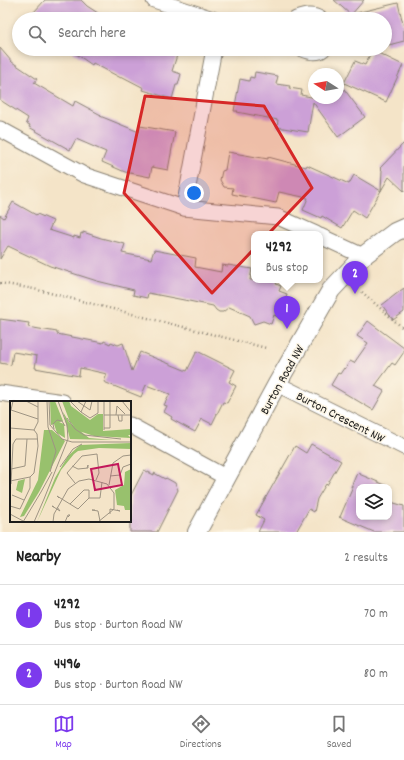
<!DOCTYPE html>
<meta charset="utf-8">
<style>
:root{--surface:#fff;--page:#f2f2f2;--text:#222;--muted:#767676;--line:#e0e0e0;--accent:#7c3aed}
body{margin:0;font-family:Dekko,sans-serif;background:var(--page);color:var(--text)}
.controls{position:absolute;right:12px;bottom:12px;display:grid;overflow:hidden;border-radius:8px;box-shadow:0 2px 6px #0003}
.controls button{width:36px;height:36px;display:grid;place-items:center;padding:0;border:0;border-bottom:1px solid var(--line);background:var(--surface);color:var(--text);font:20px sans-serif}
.compass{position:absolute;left:308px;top:68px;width:36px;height:36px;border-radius:50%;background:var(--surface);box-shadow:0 2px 6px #0003;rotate:281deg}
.you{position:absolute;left:194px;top:193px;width:14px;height:14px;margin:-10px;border:3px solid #fff;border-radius:50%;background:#1a73e8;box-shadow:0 0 0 6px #1a73e833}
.badge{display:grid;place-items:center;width:26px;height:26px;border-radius:50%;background:var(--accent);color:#fff;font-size:13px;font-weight:700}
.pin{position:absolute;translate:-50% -33px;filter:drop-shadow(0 1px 2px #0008)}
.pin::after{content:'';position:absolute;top:21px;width:14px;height:12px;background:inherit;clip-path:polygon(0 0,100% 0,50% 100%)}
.popup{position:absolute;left:251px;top:231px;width:72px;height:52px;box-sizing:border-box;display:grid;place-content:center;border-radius:8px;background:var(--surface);filter:drop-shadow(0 1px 3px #0005);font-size:13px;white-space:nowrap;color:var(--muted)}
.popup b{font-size:15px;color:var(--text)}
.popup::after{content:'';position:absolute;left:50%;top:100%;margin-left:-8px;border:8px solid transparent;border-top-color:var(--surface)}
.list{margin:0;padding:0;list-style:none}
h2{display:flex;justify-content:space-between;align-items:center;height:52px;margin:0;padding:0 16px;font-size:17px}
h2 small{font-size:13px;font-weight:400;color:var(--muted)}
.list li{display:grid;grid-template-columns:26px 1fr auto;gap:12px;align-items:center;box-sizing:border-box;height:60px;padding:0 16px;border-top:1px solid var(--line)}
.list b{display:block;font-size:15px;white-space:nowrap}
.list p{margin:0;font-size:13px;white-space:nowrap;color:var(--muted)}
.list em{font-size:13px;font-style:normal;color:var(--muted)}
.icon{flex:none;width:22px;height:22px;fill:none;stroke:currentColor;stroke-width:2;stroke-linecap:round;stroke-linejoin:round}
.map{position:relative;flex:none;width:404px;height:532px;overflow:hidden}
.search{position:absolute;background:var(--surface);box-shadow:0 2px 6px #0003;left:12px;right:12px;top:12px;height:44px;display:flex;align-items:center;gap:10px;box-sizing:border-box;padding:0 14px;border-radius:22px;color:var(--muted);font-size:15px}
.sheet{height:172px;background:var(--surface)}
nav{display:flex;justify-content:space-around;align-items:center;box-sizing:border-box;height:56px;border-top:1px solid var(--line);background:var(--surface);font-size:11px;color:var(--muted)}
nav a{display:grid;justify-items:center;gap:2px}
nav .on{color:var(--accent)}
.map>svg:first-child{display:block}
</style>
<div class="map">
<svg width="404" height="532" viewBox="0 0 404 532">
<rect width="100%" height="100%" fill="#fcf5e5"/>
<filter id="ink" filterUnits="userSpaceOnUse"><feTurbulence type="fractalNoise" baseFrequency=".025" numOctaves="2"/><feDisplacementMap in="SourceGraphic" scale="8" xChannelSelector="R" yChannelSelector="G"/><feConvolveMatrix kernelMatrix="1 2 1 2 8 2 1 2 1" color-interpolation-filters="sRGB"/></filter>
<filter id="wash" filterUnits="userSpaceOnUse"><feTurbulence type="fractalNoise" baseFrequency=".012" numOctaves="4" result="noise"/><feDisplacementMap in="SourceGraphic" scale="16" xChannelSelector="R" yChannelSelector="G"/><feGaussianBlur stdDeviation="0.9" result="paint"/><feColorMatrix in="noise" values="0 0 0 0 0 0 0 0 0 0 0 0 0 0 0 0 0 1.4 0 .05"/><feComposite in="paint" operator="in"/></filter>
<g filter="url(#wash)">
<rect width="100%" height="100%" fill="#f4e4c8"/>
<g id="blocks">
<g fill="#cca0d7">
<polygon points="45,0 81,0 87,6 107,19 39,19 33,13"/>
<polygon points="334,0 364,0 351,15"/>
<polygon points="398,3 404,28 404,41 385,46 385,19 352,19 352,14"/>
<polygon points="0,48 12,62 37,79 34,83 73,106 75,101 101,115 100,116 139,132 140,126 175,132 168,170 152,167 150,177 125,172 102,162 106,152 76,139 70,150 29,127 30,125 26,123 28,118 0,100"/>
<polygon points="69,49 179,49 172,71 181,74 178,85 176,85 172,99 143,90 144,88 123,77 121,78 93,63 92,65"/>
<polygon points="372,50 403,65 386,102 344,83 355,61 365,65"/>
<polygon points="255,72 278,76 276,84 290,86 289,88 302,90 301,95 321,99 322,98 338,98 338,81 365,117 338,137 313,102 308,132 277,127 278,120 237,112 238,111 234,111 240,79 249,81 250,77 254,78"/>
<polygon points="404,143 404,191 389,177 365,218 353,210 342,228 322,216 321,218 303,210 308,198 279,192 276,203 232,194 233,188 224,187 220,180 222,171 225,170 228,152 268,159 268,157 306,167 307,165 349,184 354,175 381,191 382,170 380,168"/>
<polygon points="13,202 36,215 37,214 53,221 49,230 74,238 74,236 80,238 81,233 83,234 83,232 101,238 125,244 122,253 151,259 154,250 196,258 195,267 221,272 222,265 228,266 228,265 252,269 250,280 278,280 276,284 281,286 279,291 287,294 279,317 274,315 271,324 263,321 254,324 250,316 229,307 223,312 219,312 216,310 213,306 184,300 148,293 147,298 133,295 134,290 97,281 50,266 8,246 0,259 0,215 4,218"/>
<polygon points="404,288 404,312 393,320 382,305"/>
<polygon points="0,319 29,323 28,327 57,332 57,334 103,343 104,341 110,344 111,342 118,345 123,343 132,371 140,352 187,371 197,351 235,370 229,382 236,386 227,403 223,402 212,424 202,419 195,432 171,419 172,417 164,412 167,406 164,405 170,394 146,385 141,397 104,382 107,374 80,368 79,376 35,368 37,356 13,352 11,365 0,363"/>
<polygon points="368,321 404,348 404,352 395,365 392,363 375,386 384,391 373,410 331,385 338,373 340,374 344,368 345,369 350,361 354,363 368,343 357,336"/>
<polygon points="311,444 341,461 327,485 326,484 317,499 314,512 309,509 296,532 258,532 264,520 256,515 295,446 306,453"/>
<polygon points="144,470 154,475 154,473 165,479 166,478 175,483 178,490 157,532 130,532 130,497"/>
<polygon points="359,472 359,474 390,487 359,487 359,517 389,517 389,508 391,502 404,506 404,532 374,532 339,517 340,517 353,487 351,487 357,473 358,474"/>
</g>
</g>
</g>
<g filter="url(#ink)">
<use href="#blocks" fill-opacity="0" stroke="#888072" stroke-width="1"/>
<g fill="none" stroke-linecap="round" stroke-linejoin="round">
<defs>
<g id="minor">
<polyline points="154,0 213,19"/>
<path d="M296,19c9,-3 16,-5 24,0"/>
<path d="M303,49c7,3 14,5 20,0"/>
<polyline points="0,129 84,175 184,208 278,217 316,234"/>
<polyline points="184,208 214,49"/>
<polyline points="320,236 363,256"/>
<polyline points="277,384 404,447"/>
<polyline points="0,393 63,402"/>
<polyline points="130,425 227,478"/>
</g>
<polyline id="tertiary" points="197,532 277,384 331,290 363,256 395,232 404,228"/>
</defs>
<use href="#minor" stroke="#888072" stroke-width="17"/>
<use href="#tertiary" stroke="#888072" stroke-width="20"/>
<g stroke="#888072" stroke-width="2.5" stroke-dasharray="1 3" stroke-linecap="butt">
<polyline points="0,283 34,289 266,348"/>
<polyline points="362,292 404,329"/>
</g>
<use href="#minor" stroke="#fff" stroke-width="15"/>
<use href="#tertiary" stroke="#fff" stroke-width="18"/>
</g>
</g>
<path fill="#d62828" fill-opacity="0.2" stroke="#d62828" stroke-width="3" stroke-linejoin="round" d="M145,96l119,10 48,82 -100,105 -88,-100z"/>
<g text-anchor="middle" stroke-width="3" stroke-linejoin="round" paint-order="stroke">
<g font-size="13" fill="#1c1c1c" stroke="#fcf5e5">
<text transform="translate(281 379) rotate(-61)" y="5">Burton Road NW</text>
<text transform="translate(341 416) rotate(27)" y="5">Burton Crescent NW</text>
</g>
</g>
<g transform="translate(10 401)">
<rect width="121" height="121" fill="#f4e4c8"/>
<path d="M40,0h5l8,20 -12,4zM52,0h7l2,5 19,14 8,-6h5v17l28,-2v6h-3l3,3 -37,-2 -15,-5 -9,-9zM53,11l6,10 20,16 24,2 -43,-1zM46,20l8,3 1,14 -8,-5 -3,-9zM34,29h8l13,11 -26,51 -15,24 -4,1 18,-37zM121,42v6l-32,-1 -21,3 -4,3 -13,16 -24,52 18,-44 13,-22 12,-11zM121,68l-1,41h-5l-1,-4 -7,-1 -2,-15 9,-5 1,-13zM15,78l-3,14 -6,-3 2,-9z" fill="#98c16d"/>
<path fill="none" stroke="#9e9483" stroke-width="1" d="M3,0l-2,9 27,9M16,0l12,6M37,0l1,26 8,24 -6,21M39,0l1,24 12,14 10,3h59M60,0l11,11 5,-11M67,0l13,9 2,-9M94,0v29M112,0l9,11M71,11l9,6 8,-5v-12M94,14h27M106,14l1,-9 8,8M108,14l1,6h3v-6M57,17l8,11 9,6 37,4M0,27l24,2M94,27h6v-27M44,28l-1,-5 4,-4 5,1 3,5M24,29l4,-8v-21M62,65l6,3 10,-1v-3l-1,3M50,66l13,-18 9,-5M1,68l14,-3 2,-27M100,75l10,-1 3,-8 8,-3M0,80l20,-4 4,-4 4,-27 -1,-12 -3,-4M65,82l-8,-10 15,-17 15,-2 2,19 -3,7M1,83l2,-40 3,-5h22M99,84l4,-22 10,-7 8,-1M31,91l11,-20M2,94l12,5M49,97l-2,-2 21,13 11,-11h11l2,-16M34,98l24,-60 -1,-14 -9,-24M60,103l14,-14h5v8M0,105l10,3 10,-21v-11M44,106l-2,-1 8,5 -3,-4M85,109h-3l6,1 2,10M0,113l15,8M100,113v-5l10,2 -3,-1M13,121l18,-30M24,121l10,-23M43,121l1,-8 14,-25 11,-8 10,-2 18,5 7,9v16l-16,13M55,121l3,-7h2l-2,2"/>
<path fill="#c2185b" fill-opacity="0.15" stroke="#c2185b" stroke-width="2" d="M108,63l4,21 -27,5 -4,-21z"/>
<rect width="121" height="121" fill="none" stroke="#1c1c1c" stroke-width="2"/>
</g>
</svg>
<div class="controls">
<button><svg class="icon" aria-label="layers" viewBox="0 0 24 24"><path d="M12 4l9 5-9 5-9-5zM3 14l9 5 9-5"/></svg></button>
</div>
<svg class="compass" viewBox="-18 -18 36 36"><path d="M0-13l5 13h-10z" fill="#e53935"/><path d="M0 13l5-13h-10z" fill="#767676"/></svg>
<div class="you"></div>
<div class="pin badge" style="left:287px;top:329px">1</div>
<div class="popup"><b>4292</b>Bus stop</div>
<div class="pin badge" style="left:355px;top:294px">2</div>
<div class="search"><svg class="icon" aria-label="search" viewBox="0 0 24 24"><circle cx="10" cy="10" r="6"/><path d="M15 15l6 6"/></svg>Search here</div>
</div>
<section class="sheet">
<h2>Nearby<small>2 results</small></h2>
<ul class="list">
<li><span class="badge">1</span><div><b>4292</b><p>Bus stop · Burton Road NW</p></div><em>70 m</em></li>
<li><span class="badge">2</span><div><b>4496</b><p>Bus stop · Burton Road NW</p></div><em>80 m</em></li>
</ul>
</section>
<nav>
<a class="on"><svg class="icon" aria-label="map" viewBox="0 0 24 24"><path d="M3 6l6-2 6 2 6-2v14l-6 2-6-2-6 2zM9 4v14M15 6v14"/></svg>Map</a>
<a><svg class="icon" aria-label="directions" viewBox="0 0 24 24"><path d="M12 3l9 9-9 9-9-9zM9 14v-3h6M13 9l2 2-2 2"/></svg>Directions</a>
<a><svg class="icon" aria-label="saved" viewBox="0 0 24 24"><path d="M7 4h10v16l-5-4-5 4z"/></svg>Saved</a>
</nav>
